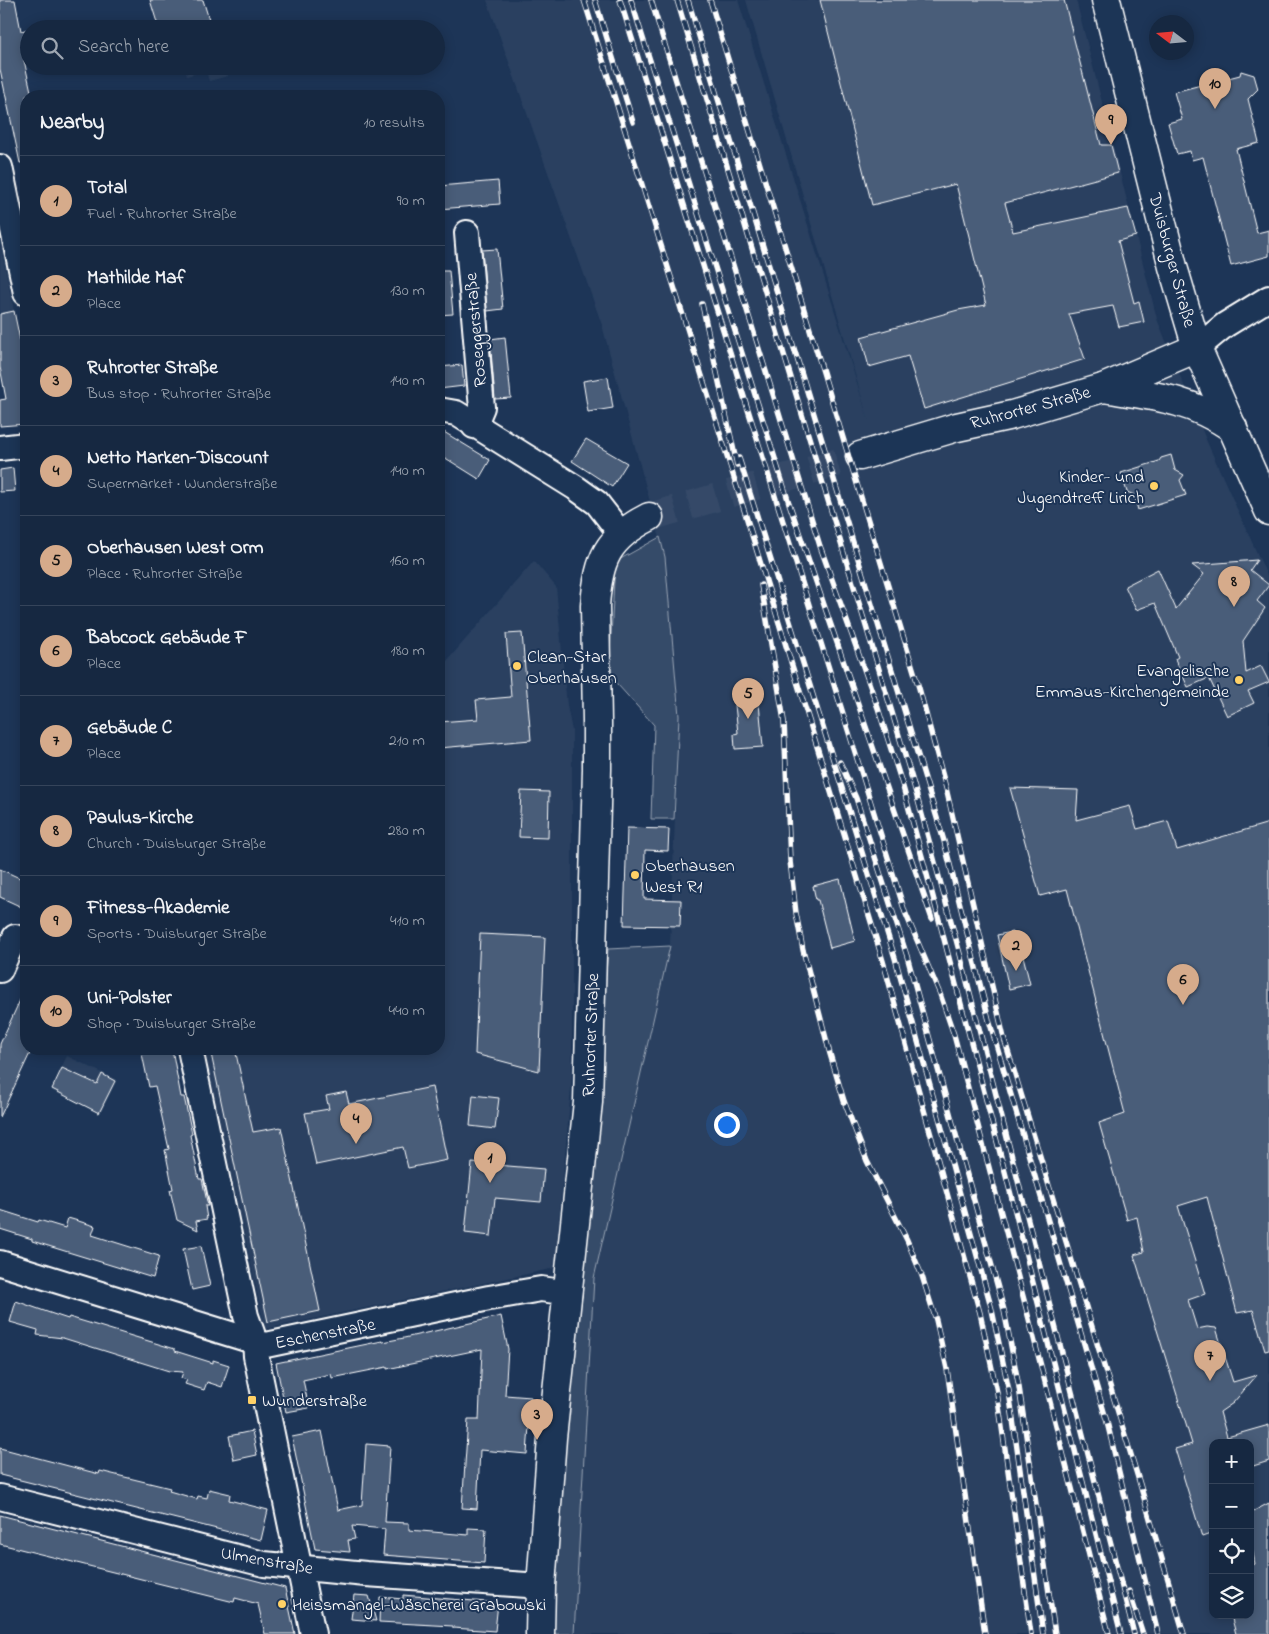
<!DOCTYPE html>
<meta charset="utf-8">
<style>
:root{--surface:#162841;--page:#1f3048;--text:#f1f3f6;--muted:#9ea6b1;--line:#35445a;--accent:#d6ab8b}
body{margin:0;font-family:"Indie Flower",sans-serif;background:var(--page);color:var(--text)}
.controls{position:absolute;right:15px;bottom:15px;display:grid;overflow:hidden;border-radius:10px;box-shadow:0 2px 12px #0003}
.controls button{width:45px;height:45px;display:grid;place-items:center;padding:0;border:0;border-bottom:1px solid var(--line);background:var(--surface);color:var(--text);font:25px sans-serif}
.compass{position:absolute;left:1149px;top:15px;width:45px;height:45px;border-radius:50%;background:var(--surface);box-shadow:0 2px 12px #0003;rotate:286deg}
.you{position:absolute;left:726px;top:1124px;width:18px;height:18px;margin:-12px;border:4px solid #fff;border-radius:50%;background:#1a73e8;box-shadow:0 0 0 8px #1a73e833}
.badge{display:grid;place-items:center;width:32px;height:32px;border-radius:50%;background:var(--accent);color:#111;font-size:16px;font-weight:700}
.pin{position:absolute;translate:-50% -41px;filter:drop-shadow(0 1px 2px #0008)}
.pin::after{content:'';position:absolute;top:26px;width:18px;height:15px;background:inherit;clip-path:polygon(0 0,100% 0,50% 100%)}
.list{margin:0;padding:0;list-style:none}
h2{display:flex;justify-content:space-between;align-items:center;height:65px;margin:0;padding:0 20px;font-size:21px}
h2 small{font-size:16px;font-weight:400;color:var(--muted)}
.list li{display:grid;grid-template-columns:32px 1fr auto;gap:15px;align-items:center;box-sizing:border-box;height:90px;padding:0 20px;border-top:1px solid var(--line)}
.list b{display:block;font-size:19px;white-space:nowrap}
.list p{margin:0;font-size:16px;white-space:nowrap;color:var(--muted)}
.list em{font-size:16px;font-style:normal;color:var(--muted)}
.icon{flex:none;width:28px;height:28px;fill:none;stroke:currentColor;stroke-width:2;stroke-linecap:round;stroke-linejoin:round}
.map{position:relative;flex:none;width:1269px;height:1634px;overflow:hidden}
.search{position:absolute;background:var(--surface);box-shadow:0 2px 12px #0003;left:20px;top:20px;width:425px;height:55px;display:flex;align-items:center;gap:12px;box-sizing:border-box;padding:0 18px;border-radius:28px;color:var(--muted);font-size:19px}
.panel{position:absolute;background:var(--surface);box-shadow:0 2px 12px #0003;left:20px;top:90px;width:425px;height:965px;border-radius:20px}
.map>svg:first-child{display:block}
</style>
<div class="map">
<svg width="1269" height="1634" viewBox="0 0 1269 1634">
<rect width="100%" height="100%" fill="#1d3557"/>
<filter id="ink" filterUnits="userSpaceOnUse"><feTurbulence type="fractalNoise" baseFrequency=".02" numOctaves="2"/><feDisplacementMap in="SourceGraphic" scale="10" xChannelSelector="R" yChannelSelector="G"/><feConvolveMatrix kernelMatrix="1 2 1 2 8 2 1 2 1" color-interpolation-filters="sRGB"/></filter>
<g filter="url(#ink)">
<g fill="#2a4161" fill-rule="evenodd">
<path d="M487,0h251l131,422 -123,-422h330l81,319 50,123 62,138v1054h-695l20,-356 76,-332 9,-230 -14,-159 -63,-232zM1213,1443h37v172h-37z"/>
<polygon points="185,66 225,66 228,76 209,81 206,70 187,76"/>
<polygon points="0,242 14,311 0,314"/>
<polygon points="534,561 556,587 567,706 572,731 572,1077 555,1268 265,1329 204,1049 439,1049 439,670"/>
<polygon points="67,1056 117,1080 100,1114 51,1090"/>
</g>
<g fill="#364b69" stroke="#9aa5b4">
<polygon points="660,537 665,557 679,716 674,819 651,819 654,725 609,675 615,562"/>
<polygon points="670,946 594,1278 574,1634 554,1634 553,1586 580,1290 608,949"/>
</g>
<g fill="#4a5d79" stroke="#fff">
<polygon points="0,0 15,0 21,31 29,29 29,59 24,60 32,96 26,96 26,162 20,163 0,69"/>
<polygon points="150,0 203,0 212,29 159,29"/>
<polygon points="820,0 1064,0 1101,145 1111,145 1118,173 1005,203 1013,232 1128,208 1136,236 1118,241 1134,303 1139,301 1144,322 1119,327 1113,306 1069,314 1085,359 924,409 908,356 869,367 861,337 958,310 986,305 956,184 872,205"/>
<polygon points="1241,71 1254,75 1258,89 1248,99 1259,143 1236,149 1257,233 1269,230 1269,256 1231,266 1203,157 1192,160 1190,151 1177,154 1168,123 1182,119 1174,92 1240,75"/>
<polygon points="498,181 500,204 439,209 439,186"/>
<polygon points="497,249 503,309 487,311 482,250"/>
<polygon points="439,271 449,271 453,314 439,315"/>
<polygon points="14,311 26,369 26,424 0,426 0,400 6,399 0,367 0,314"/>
<polygon points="505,337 511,398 495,399 490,339"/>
<polygon points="462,365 464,386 439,389 439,367"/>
<polygon points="608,377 613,408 588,412 583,381"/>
<polygon points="439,429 490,460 479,479 439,454"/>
<polygon points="586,439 627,463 612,487 572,461"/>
<polygon points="1171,455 1175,470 1184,475 1180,480 1186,495 1138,510 1134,495 1127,492 1121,473 1159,461 1161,458"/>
<polygon points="13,468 15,491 0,492 0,470"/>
<polygon points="1257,560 1250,570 1269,585 1257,601 1265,608 1243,641 1246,673 1261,666 1269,682 1248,691 1254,703 1227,716 1209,678 1188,687 1175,659 1178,657 1155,603 1136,610 1125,586 1158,569 1176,609 1204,574 1192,565"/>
<polygon points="522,633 531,740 439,748 439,722 478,719 476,700 511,697 506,634"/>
<polygon points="759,703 763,747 735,749 734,734 738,733 735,705"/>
<polygon points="1010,788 1078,790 1076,820 1130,806 1137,829 1168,821 1177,850 1269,823 1269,1350 1265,1351 1253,1310 1237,1313 1207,1197 1178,1206 1205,1294 1188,1300 1197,1329 1207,1327 1216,1328 1233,1382 1257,1375 1233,1403 1220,1412 1227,1437 1269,1425 1269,1461 1250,1467 1250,1443 1213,1443 1213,1533 1202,1537 1175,1449 1192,1444 1134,1255 1144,1252 1137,1217 1127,1220 1099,1123 1125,1114 1067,889 1040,896"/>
<polygon points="521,791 549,792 548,838 519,837"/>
<polygon points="627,828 669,829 668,851 645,850 644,899 681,900 680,926 624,925"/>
<polygon points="0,869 26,881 26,909 0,897"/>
<polygon points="840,879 855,941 830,948 818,900 816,900 813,886"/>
<polygon points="1012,932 1018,958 1023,956 1030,984 1009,989 997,935"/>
<polygon points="480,934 545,937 539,1071 475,1054"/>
<polygon points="26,987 26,1049 32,1049 0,1117 0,1044"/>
<polygon points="141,1049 172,1049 181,1097 184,1097 192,1134 190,1135 199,1179 202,1179 208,1206 205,1206 207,1219 196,1221 198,1230 177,1220 170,1190 173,1189 165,1150 169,1149 155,1086 149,1087"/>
<polygon points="210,1049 235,1049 253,1132 281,1127 320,1311 268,1322"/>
<polygon points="62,1068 97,1084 102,1074 115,1081 99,1113 52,1089"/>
<polygon points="432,1087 447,1160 408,1168 403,1147 316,1165 305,1113 329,1109 326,1096 346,1092 349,1104"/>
<polygon points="473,1095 499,1098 495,1129 470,1126"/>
<polygon points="472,1163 544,1169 541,1202 495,1198 491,1236 465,1233"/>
<polygon points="0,1210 38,1222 39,1220 65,1228 68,1218 95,1226 92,1235 159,1256 153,1278 32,1241 32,1239 0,1229"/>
<polygon points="201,1246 210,1286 192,1290 183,1249"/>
<polygon points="16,1301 50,1313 68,1319 69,1317 175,1349 175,1351 213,1363 213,1360 229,1365 222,1387 207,1382 204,1390 185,1384 187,1380 181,1378 183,1372 169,1371 63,1338 37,1335 38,1330 10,1322"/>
<polygon points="501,1316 508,1349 505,1395 531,1397 527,1454 480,1450 477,1509 462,1508 468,1420 479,1420 482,1349 387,1369 387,1367 332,1378 331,1374 303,1380 309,1408 286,1412 276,1363 382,1341 383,1342 404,1338"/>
<polygon points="252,1431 257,1455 234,1460 229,1436"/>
<polygon points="322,1431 338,1510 362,1505 366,1444 390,1446 385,1522 409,1523 409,1530 468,1535 468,1528 486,1529 484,1563 383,1555 385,1529 352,1526 355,1539 348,1540 350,1552 315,1549 292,1437"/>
<polygon points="0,1448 99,1474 100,1471 170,1488 169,1491 197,1499 198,1496 207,1498 209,1489 230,1494 229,1500 268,1510 261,1540 0,1475"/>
<polygon points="1269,1503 1269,1634 1236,1634 1231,1615 1250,1615 1250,1566 1255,1564 1250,1537 1250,1513"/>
<polygon points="0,1515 285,1588 295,1634 265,1634 258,1604 235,1598 234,1602 0,1544"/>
<polygon points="354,1595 369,1596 376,1621 351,1619"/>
<polygon points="403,1595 498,1603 495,1631 453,1628 453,1626 379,1622 380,1597 403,1599"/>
</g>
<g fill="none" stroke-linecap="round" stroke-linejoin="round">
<polyline stroke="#344968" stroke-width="28" stroke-dasharray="28 14" stroke-linecap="butt" points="649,517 860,456"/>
<defs>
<g id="minor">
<polyline points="0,167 26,293"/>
<polyline points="467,233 481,397 482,407 474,426"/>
<polyline points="1197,348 1225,325 1269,298"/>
<polyline points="439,410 456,413 576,488 597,503 621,534"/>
<polyline points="0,448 26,445"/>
<polyline points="0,970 15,937"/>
<polyline points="190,1049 246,1316 255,1341 256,1356 313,1634"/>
<polyline points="0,1263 266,1345 489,1298 541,1289 569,1293"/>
<polyline points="0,1497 264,1564 366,1574 541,1586"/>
</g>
<g id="major">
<polyline points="1106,0 1173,267 1197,348 1269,511"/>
<path d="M1103,388c51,8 85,10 130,40"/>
<polyline points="860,456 957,427 1012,415 1103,388 1197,348"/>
<path d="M540,1634l1,-48 11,-148 36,-336 9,-333v-47l-2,-116c3,-46 12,-68 54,-89"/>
</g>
</defs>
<use href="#minor" stroke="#fff" stroke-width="28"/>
<use href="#major" stroke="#fff" stroke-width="31"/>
<use href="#minor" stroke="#1d3557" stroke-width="24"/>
<use href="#major" stroke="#1d3557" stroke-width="28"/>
<defs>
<g id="rail">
<polyline points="584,0 751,532 883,961 980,1313 997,1392 1031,1634"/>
<polyline points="595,0 633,122"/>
<polyline points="620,0 905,912 940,994 954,1035 1029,1319 1109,1634"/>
<polyline points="631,0 789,503 932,919"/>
<polyline points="651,0 820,546 878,708 903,787 932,893 1011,1195 1121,1634"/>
<polyline points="677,0 913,782 960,954 1134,1634"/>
<polyline points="688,0 944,841 989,1020 1107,1422 1158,1634"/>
<polyline points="710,0 919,688 946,788 1004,1038 1139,1481 1184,1634"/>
<polyline points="702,304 737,465"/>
<polyline points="739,458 895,958 992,1310 1009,1391 1043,1634"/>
<polyline points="761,585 784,721 790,861 796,913 803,950 830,1054 844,1101 867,1161 907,1240 922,1276 936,1320 947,1369 985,1634"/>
<polyline points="840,762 856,798 907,956 1004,1310 1019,1387 1055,1634"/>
<polyline points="1129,1591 1143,1634"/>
</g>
</defs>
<use href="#rail" stroke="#fff" stroke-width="5.5"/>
<use href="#rail" stroke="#1d3557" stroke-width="4" stroke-dasharray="11" stroke-linecap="butt"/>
</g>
</g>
<g fill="#ffd166" stroke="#1d3557" stroke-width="2">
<circle cx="1154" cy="486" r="5"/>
<circle cx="517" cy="666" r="5"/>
<circle cx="1239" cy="680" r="5"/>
<circle cx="635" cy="875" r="5"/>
<rect x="247" y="1395" width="10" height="10" rx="2.5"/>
<circle cx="282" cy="1604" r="5"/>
</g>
<g text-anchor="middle" stroke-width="4" stroke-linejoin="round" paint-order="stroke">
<g font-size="18" fill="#fff" stroke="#1d3557">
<text transform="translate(1173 260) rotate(75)" y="6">Duisburger Straße</text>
<text transform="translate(475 330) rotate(-95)" y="6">Roseggerstraße</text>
<text transform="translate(1030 407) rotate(-15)" y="6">Ruhrorter Straße</text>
<text transform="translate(590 1035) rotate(-88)" y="6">Ruhrorter Straße</text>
<text transform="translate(325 1333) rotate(-11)" y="6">Eschenstraße</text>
<text transform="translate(267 1560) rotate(10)" y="6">Ulmenstraße</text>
</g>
<g font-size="18" fill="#fff" stroke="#1d3557" text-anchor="start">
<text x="1144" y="482" text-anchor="end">Kinder- und<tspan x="1144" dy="21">Jugendtreff Lirich</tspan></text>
<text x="527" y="662">Clean-Star<tspan x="527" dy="21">Oberhausen</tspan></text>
<text x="1229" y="676" text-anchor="end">Evangelische<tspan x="1229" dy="21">Emmaus-Kirchengemeinde</tspan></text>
<text x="645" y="871">Oberhausen<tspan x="645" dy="21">West R1</tspan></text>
<text x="262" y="1406">Wunderstraße</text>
<text x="292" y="1610">Heissmangel-Wäscherei Grabowski</text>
</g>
</g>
</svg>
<div class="controls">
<button>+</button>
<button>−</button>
<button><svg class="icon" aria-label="locate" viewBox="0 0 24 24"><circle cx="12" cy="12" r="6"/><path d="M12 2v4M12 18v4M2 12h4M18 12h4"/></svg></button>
<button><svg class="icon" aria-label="layers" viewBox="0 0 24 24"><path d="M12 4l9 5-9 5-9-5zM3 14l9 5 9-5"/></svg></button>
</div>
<svg class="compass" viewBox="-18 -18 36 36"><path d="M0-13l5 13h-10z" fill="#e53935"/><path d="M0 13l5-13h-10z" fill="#9ea6b1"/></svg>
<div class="you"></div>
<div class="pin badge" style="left:490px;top:1183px">1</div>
<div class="pin badge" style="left:1016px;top:971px">2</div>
<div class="pin badge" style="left:537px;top:1440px">3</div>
<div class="pin badge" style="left:356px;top:1144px">4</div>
<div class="pin badge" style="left:748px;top:719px">5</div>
<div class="pin badge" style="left:1183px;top:1005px">6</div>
<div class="pin badge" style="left:1210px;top:1381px">7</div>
<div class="pin badge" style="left:1234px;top:607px">8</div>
<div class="pin badge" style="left:1111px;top:145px">9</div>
<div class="pin badge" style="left:1215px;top:109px">10</div>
<div class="search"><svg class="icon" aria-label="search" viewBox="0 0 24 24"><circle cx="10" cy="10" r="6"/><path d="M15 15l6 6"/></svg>Search here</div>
<section class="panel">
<h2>Nearby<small>10 results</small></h2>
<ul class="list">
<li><span class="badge">1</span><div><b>Total</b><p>Fuel · Ruhrorter Straße</p></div><em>90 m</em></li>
<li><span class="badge">2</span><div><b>Mathilde Maf</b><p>Place</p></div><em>130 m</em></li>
<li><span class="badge">3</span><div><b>Ruhrorter Straße</b><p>Bus stop · Ruhrorter Straße</p></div><em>140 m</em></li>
<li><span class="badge">4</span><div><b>Netto Marken-Discount</b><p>Supermarket · Wunderstraße</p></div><em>140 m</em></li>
<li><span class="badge">5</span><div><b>Oberhausen West Orm</b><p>Place · Ruhrorter Straße</p></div><em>160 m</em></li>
<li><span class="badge">6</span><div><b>Babcock Gebäude F</b><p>Place</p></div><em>180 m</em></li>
<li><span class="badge">7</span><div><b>Gebäude C</b><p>Place</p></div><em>210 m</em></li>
<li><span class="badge">8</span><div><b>Paulus-Kirche</b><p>Church · Duisburger Straße</p></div><em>280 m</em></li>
<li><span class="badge">9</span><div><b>Fitness-Akademie</b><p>Sports · Duisburger Straße</p></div><em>410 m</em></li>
<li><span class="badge">10</span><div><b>Uni-Polster</b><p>Shop · Duisburger Straße</p></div><em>440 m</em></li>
</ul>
</section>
</div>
